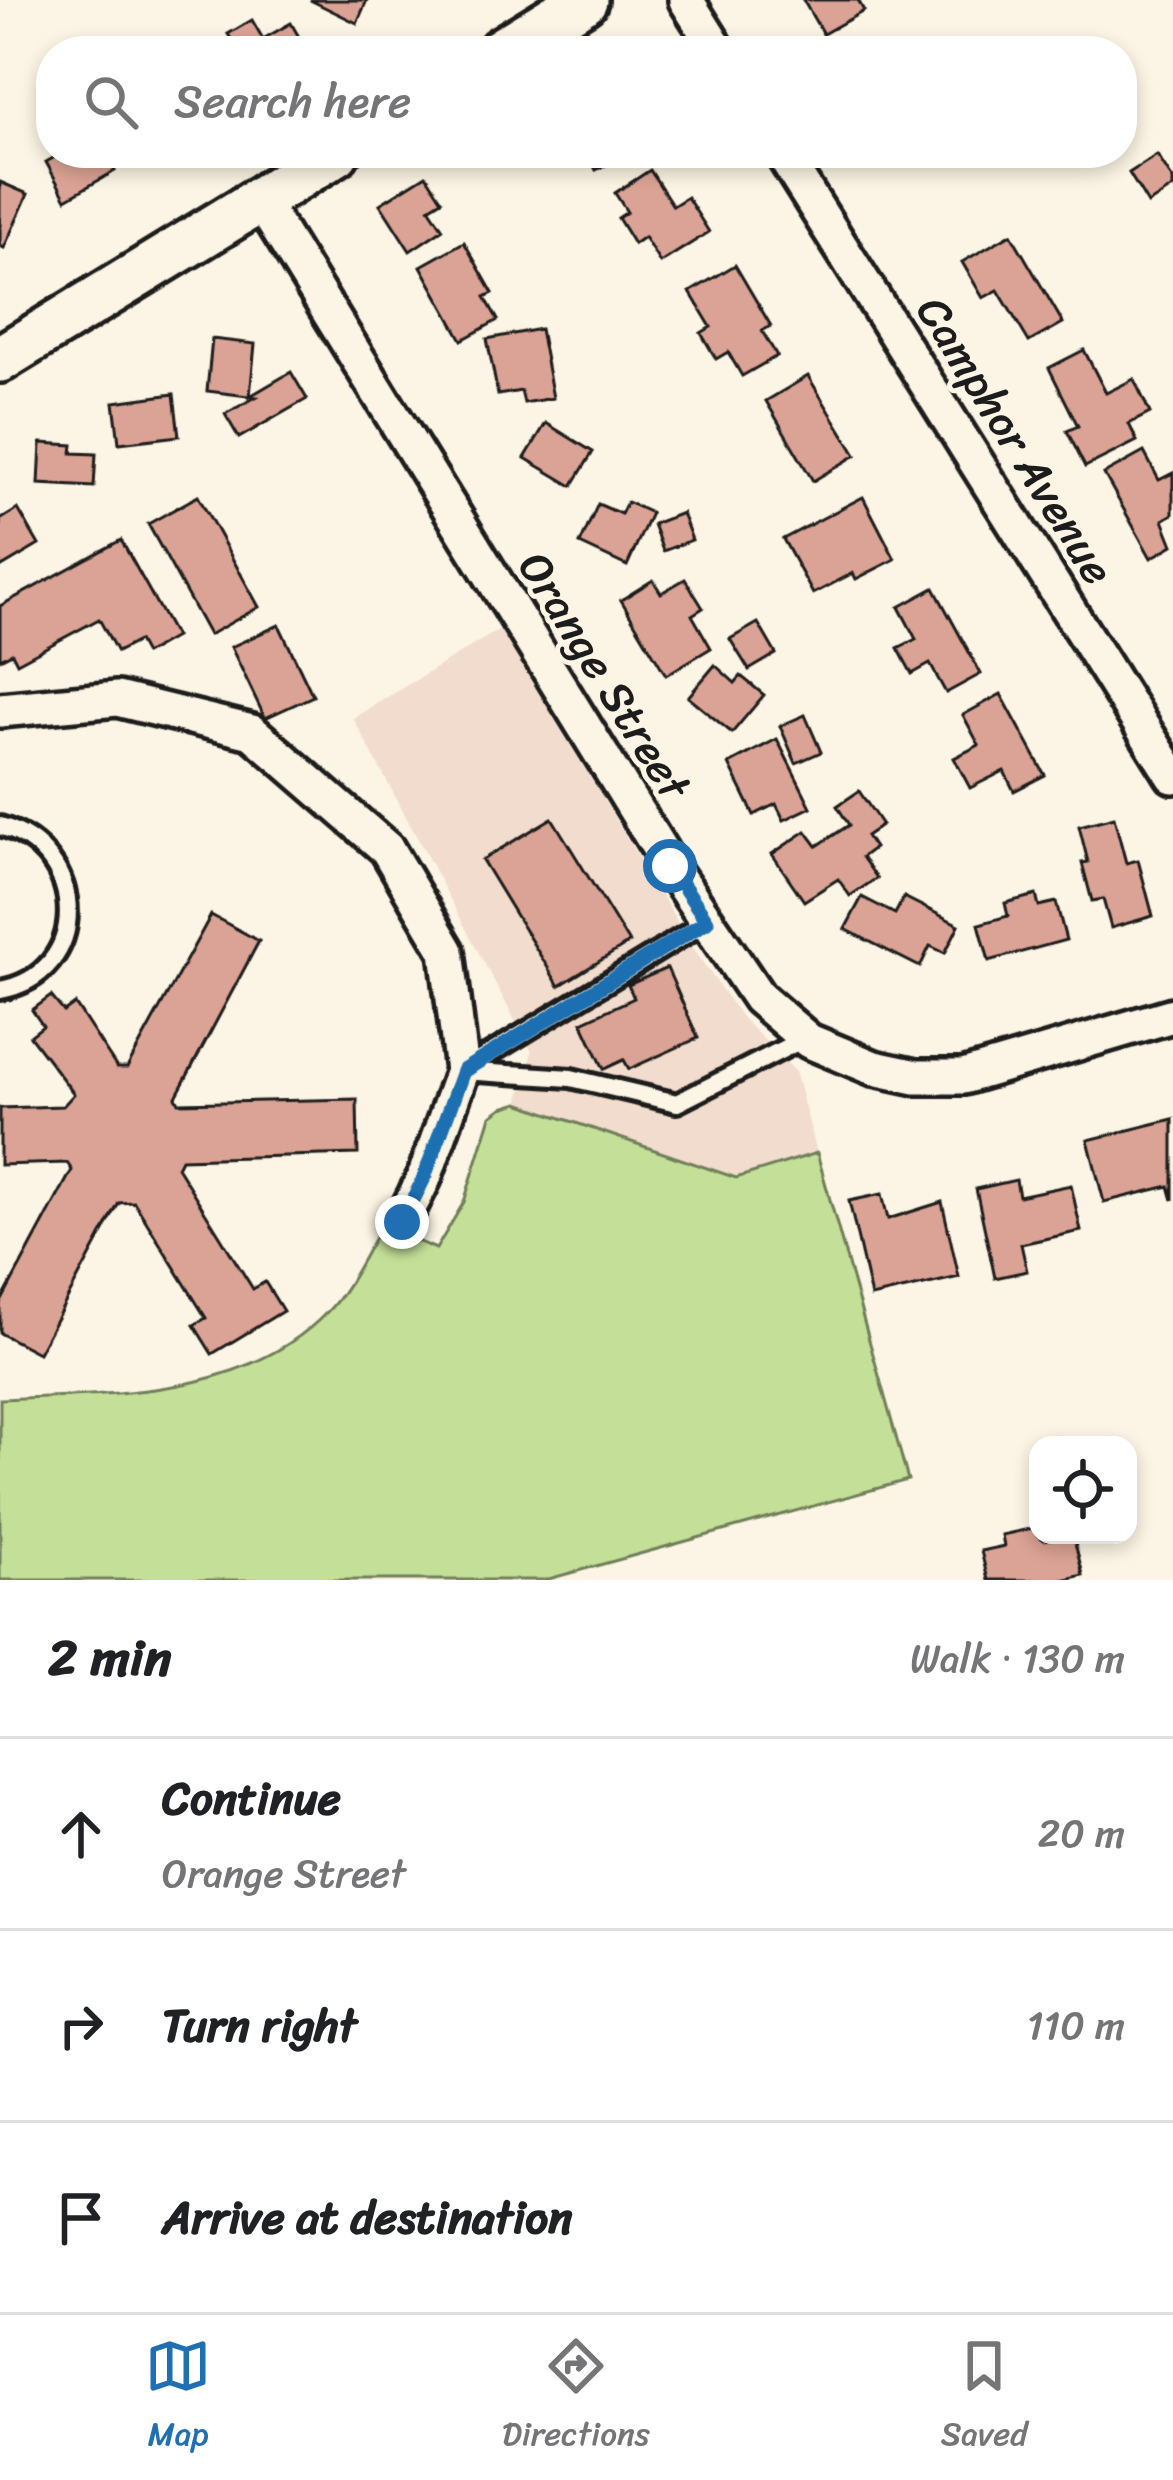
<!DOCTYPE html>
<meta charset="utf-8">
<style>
:root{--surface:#fff;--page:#f2f2f2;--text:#202124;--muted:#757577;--line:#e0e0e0;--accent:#1f6fb2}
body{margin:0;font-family:Sriracha,sans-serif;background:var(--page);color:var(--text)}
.controls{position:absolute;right:36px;bottom:36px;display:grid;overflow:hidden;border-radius:24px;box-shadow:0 6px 18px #0003}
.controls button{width:108px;height:108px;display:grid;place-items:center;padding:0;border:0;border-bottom:3px solid var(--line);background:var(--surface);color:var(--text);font:60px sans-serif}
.stop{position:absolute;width:36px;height:36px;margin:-27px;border:9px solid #1f6fb2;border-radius:50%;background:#fff}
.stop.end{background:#1f6fb2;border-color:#fff;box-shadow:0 3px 12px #0008}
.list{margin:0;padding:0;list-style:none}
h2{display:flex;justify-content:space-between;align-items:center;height:156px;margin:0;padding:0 48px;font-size:51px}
h2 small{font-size:39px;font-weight:400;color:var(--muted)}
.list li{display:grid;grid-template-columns:78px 1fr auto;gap:36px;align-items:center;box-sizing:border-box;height:192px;padding:0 48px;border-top:3px solid var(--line)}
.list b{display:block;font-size:45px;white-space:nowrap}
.list p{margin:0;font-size:39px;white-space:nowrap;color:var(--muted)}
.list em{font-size:39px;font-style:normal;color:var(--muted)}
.icon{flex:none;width:66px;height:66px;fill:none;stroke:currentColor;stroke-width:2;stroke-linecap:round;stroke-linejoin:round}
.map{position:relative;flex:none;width:1173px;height:1580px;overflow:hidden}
.search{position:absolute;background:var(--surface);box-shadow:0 6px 18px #0003;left:36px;right:36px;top:36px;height:132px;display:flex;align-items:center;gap:30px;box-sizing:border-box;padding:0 42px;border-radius:48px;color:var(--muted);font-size:45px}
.sheet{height:732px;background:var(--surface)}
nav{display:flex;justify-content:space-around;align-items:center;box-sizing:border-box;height:168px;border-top:3px solid var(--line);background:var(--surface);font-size:33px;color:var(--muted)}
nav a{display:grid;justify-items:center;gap:6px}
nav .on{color:var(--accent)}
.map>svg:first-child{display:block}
</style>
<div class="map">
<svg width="1173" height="1580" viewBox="0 0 1173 1580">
<rect width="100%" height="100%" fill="#fcf5e5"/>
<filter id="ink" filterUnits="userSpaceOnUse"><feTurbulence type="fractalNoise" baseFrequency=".00833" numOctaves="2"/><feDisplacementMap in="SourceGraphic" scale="24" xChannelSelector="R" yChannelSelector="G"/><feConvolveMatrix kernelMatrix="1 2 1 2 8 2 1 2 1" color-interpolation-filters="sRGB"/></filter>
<g filter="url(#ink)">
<polygon fill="#f2dccd" points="500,629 699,957 741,1017 795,1071 817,1153 737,1178 518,1103 532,1052 353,718"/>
<path fill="#c4e098" stroke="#707e5a" stroke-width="3" d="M518,1103l218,75 81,-25 91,327 -363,100h-545v-181c112,-6 244,0 328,-88 22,-23 37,-59 54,-85l54,23 28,-47 27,-86 11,-8z"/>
<g fill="#dba395" stroke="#1c1c1c" stroke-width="3">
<polygon points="310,0 367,0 357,23"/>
<polygon points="803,0 858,0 864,11 823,34"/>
<polygon points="252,20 263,39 291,23 303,44 291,51 232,51 237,48 228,34"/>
<polygon points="62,153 105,153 115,171 66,199 46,162"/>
<polygon points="587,153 630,153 596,170"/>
<polygon points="1157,155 1173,180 1173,188 1148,204 1129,173"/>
<polygon points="650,170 673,206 687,197 709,232 660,263 644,237 634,244 618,218 627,212 615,193"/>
<polygon points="426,175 442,200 429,208 443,229 410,251 380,204"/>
<polygon points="0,182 28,194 4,248 0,246"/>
<polygon points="1011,234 1063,323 1029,342 998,290 983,298 962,262"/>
<polygon points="464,242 493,293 485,297 498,320 462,340 421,266"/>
<polygon points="735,265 771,326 762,331 777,356 742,376 728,352 716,359 701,333 711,327 690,292"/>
<polygon points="540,329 553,398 524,403 521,391 498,395 487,339"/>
<polygon points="212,339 255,344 250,396 291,372 307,399 239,438 225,414 256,397 207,391"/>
<polygon points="1084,350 1106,393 1134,379 1150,413 1129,424 1137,441 1085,467 1067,431 1078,426 1049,368"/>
<polygon points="808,376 856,455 813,481 766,401"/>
<polygon points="174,394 179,436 119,443 114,402"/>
<polygon points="546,423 593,452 572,486 525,458"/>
<polygon points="41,443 73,445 72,453 96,454 94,487 39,484"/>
<polygon points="1144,452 1159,480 1173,473 1173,514 1163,520 1173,545 1151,558 1104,474"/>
<polygon points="198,496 259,607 209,635 148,524"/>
<polygon points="863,497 895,559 856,579 853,573 813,594 783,539"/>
<polygon points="627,502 651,513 627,566 580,544 598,504 621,514"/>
<polygon points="18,509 39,545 0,568 0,520"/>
<polygon points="682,513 692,540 663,551 653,524"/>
<polygon points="121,540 175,637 145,654 138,641 117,652 99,619 17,663 12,653 0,659 0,606"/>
<polygon points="685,579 703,608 692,615 711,648 666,675 621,600 653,580 661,593"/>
<polygon points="934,588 981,674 946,693 930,664 912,674 898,648 916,639 899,607"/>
<polygon points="758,623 776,654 749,670 730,639"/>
<polygon points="279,625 313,696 265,718 231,647"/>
<polygon points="715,665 735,683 741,676 764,695 732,733 688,697"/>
<polygon points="1001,694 1045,775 1014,791 1004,771 970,788 954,758 979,745 963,715"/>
<polygon points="805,715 821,752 796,763 780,726"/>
<polygon points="777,739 811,807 784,820 776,804 754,815 729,764"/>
<polygon points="859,791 882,825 866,836 874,848 862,857 877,878 850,896 838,879 804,901 772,854 806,831 817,846 849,825 837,806"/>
<polygon points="1114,817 1126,863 1138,860 1153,916 1111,928 1103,899 1092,901 1082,863 1088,862 1079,826"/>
<polygon points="552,818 629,943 559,986 482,860"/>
<polygon points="1036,895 1039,906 1056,902 1066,940 989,961 979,924 1008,916 1005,903"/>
<polygon points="862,897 895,914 904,897 959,925 945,953 930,946 920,967 845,929"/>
<polygon points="211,915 259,941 176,1097 179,1103 357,1099 358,1154 181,1159 177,1167 253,1289 265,1282 283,1311 212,1354 194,1325 206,1318 134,1202 119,1203 38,1353 0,1333 0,1304 72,1170 67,1163 0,1165 0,1108 63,1106 74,1094 30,1036 43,1026 32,1010 51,996 64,1012 75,1004 117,1068 127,1068"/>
<polygon points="667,968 698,1038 629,1069 624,1060 604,1069 582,1022 634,998 628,985"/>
<polygon points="1173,1119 1173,1200 1169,1186 1104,1202 1088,1140"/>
<polygon points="1016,1180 1019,1196 1071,1185 1081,1231 1021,1244 1027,1271 995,1278 976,1189"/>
<polygon points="882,1194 888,1219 942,1202 959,1277 871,1297 849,1201"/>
<polygon points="1038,1527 1038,1535 1044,1540 1073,1535 1083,1575 1062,1580 988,1580 981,1551 1004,1546 1002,1535"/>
</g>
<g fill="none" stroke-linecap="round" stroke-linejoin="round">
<defs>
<g id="lane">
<path d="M0,826c90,26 91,148 0,164"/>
<polyline points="463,1070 708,921"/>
<polyline points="462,1071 571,1078 677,1103 805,1038"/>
</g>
<g id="street">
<polyline points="686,0 718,51"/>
<polyline points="782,153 1173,776"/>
<polyline points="260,200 670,866 759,998 809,1041 874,1068 916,1077 963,1077 1173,1015"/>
<polyline points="0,710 117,699 252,732 387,849 447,951 462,1071 424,1178 402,1222"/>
</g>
<g id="secondary">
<polyline points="501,51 584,0"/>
<polyline points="0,359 336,153"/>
</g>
</defs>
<use href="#lane" stroke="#1c1c1c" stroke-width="26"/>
<use href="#street" stroke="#1c1c1c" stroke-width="42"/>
<use href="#secondary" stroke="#1c1c1c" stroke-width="54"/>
<use href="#lane" stroke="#fcf5e5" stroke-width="16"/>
<use href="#street" stroke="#fcf5e5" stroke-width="33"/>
<use href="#secondary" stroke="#fcf5e5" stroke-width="45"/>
</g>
</g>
<g fill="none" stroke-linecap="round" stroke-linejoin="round" filter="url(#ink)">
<polyline stroke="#1f6fb2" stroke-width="15" points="402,1222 424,1178 463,1071 707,921 670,866"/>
</g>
<g text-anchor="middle" stroke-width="10" stroke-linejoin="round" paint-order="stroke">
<g font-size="45" fill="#1c1c1c" stroke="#fcf5e5">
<text transform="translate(1016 440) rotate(58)" y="16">Camphor Avenue</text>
<text transform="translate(605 675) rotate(58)" y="16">Orange Street</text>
</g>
</g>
</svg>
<div class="controls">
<button><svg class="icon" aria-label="locate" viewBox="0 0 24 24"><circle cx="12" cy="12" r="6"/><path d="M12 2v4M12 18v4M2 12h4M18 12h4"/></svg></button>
</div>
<div class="stop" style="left:670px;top:866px"></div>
<div class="stop end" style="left:402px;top:1222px"></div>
<div class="search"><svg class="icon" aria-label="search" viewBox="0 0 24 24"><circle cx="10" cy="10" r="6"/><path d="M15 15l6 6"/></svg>Search here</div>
</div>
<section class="sheet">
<h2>2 min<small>Walk · 130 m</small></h2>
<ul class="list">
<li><svg class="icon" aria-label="ahead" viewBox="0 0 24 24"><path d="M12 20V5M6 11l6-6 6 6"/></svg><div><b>Continue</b><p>Orange Street</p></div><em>20 m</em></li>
<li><svg class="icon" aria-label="right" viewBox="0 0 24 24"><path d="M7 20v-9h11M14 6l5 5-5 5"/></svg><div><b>Turn right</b></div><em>110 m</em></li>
<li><svg class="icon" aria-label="arrive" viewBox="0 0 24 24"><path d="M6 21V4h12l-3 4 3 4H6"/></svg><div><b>Arrive at destination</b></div></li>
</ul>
</section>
<nav>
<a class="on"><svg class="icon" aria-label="map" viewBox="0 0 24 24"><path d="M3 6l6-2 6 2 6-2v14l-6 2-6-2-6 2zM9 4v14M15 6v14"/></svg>Map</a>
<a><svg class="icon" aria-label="directions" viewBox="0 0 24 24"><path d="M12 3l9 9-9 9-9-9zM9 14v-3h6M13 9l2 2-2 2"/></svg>Directions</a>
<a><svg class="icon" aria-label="saved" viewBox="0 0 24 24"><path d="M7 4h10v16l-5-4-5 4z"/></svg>Saved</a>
</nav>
